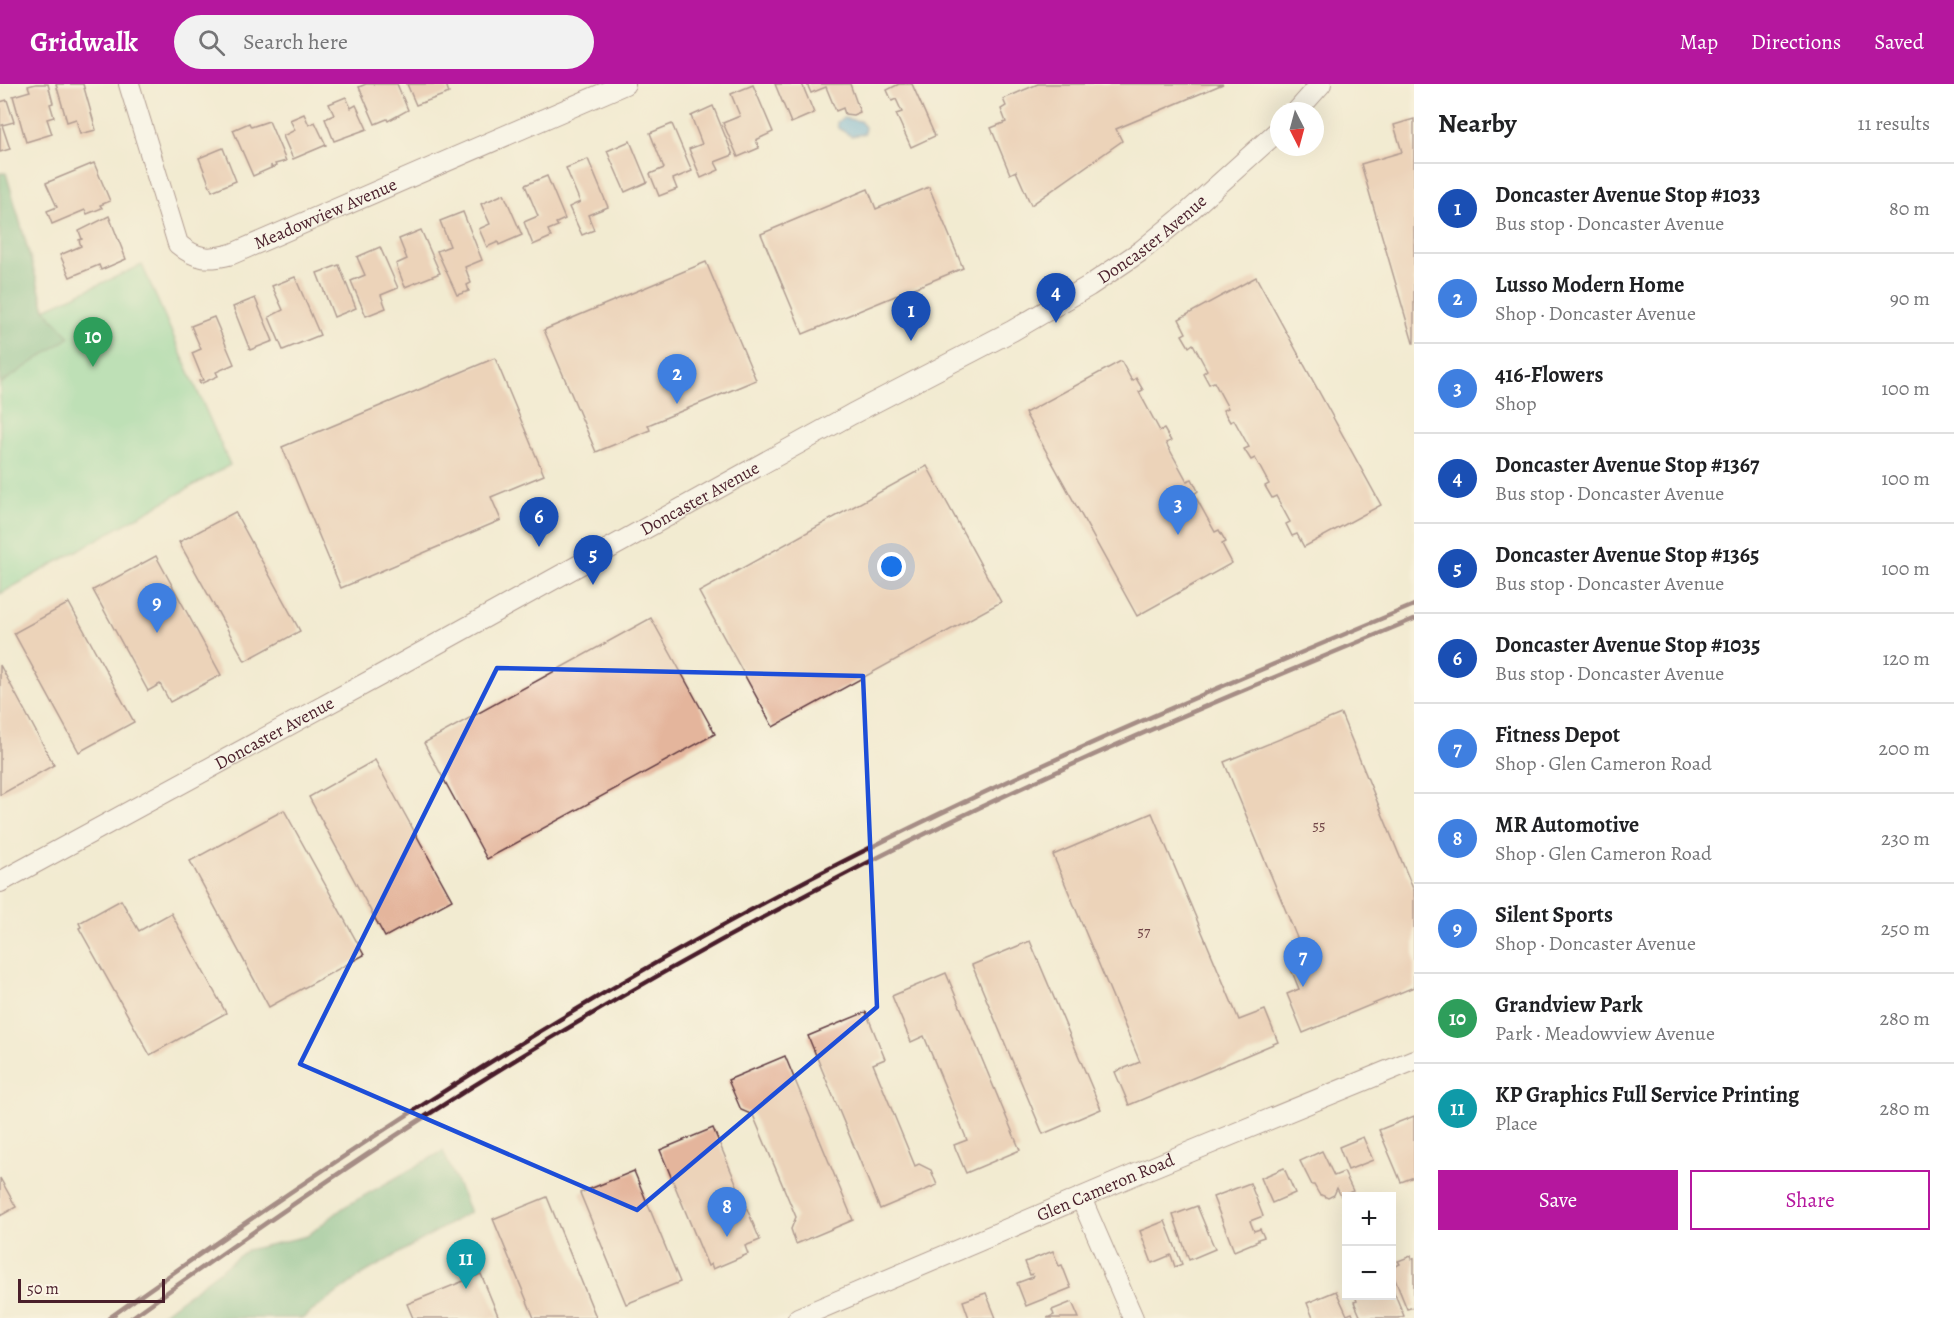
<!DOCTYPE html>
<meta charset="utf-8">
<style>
:root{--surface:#fff;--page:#f2f2f2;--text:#202124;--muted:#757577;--line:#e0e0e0;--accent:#b5179e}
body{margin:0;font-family:Alegreya,serif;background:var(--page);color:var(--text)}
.controls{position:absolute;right:18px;bottom:18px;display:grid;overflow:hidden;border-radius:0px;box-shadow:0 6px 24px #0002}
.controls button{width:54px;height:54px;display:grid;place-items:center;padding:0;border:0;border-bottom:2px solid var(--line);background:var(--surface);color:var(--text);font:30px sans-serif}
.compass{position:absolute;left:1270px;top:18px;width:54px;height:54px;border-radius:50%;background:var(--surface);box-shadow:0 6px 24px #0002;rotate:174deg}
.scale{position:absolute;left:18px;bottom:15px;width:147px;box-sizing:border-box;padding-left:6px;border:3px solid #4a1f2b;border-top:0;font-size:16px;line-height:21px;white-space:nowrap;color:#4a1f2b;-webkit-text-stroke:4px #fcf5e5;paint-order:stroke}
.you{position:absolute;left:892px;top:483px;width:21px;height:21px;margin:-15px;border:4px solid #fff;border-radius:50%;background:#1a73e8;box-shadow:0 0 0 9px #1a73e833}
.badge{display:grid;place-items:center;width:39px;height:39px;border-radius:50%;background:var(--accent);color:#fff;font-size:20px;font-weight:700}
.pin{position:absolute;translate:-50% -50px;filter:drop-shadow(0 2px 3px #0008)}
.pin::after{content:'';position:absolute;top:32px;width:21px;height:18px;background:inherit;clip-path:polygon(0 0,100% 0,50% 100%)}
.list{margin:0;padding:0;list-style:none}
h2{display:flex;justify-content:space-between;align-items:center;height:78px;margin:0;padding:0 24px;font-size:26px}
h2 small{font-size:20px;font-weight:400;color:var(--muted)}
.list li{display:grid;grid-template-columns:39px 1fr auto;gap:18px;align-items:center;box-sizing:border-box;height:90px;padding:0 24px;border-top:2px solid var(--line)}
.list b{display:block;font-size:22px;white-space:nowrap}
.list p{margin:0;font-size:20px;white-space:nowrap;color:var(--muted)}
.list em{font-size:20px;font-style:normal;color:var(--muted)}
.actions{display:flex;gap:12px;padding:18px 24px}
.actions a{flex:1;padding:14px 0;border:2px solid var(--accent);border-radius:0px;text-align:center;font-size:21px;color:var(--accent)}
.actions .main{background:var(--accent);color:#fff}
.icon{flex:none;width:33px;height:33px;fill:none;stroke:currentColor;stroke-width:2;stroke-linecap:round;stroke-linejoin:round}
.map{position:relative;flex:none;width:1414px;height:1234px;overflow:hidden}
header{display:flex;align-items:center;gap:36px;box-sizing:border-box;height:84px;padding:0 30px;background:var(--accent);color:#fff}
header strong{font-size:28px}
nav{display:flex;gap:33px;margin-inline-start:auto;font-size:21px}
.search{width:420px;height:54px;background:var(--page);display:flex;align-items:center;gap:15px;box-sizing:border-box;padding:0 21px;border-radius:33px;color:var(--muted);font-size:22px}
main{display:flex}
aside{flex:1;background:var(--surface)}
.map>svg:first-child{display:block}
</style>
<header>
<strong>Gridwalk</strong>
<div class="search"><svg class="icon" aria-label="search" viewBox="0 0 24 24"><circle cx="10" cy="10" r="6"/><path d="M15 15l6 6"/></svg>Search here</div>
<nav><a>Map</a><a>Directions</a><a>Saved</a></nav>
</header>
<main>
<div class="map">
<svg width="1414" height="1234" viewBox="0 0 1414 1234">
<rect width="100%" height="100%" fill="#fcf5e5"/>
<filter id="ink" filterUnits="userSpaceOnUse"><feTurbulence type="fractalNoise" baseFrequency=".0167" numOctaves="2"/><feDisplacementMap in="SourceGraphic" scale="12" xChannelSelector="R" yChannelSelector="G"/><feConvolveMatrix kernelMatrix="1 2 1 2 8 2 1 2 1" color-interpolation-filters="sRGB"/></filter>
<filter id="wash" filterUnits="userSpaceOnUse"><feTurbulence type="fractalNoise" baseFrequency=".008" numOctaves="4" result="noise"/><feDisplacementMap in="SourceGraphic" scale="24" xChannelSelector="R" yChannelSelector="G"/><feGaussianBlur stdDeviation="1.35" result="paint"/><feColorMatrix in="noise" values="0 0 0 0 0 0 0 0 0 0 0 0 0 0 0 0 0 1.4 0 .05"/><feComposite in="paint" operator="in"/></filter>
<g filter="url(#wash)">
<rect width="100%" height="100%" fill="#f2ebd1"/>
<polygon fill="#7fd295" stroke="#647860" stroke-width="1.5" points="0,89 6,89 45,225 142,181 230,381 0,510"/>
<g fill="#67b47e" stroke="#586a54" stroke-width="1.5">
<polygon points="0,89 6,89 45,226 70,253 0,300"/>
<polygon points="443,1067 470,1128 363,1190 303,1234 157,1234 247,1166 307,1152 344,1123"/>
</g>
<polygon fill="#5eacd8" stroke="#546682" stroke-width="1.5" points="843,34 860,37 865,43 864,50 851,52 838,44 837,38"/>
<g id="blocks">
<g fill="#e4b59c">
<polygon points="36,0 48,0 53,19 50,20 54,33 47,35 52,50 26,58 13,12 30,7 28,2"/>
<polygon points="56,0 83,0 96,46 80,50 76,35 67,38"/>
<polygon points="366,0 397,0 408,26 388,37 387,35 375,40 359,3"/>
<polygon points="407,0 446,0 449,9 416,21"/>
<polygon points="775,0 802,0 814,29 791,39"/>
<polygon points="807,0 850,0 860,28 853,31 845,30 843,24 836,27 826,3 811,9"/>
<polygon points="899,0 912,0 935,52 911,63 896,30 902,28 896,15 892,17 887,6"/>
<polygon points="1038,0 1223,0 1116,45 1122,57 1031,121 1016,87 1010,90 991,44 1006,38 1001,25 1006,22 1003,15"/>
<polygon points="753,1 773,48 756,56 759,64 738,73 723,39 740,32 731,10"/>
<polygon points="346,13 351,24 356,21 367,45 334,57 325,35 334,31 329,20"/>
<polygon points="7,16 14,38 2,41 10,65 0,68 0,18"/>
<polygon points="713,22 733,71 715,78 719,86 701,94 689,65 702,60 691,32"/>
<polygon points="304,30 309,41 315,38 326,61 293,75 283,52 295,46 290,36"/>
<polygon points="1414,35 1414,259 1413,259 1361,80 1402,68 1394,41"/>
<polygon points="269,37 286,77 275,80 276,82 272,84 271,81 271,84 253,92 233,46 249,39 251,43"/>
<polygon points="672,40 692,87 673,95 677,105 659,112 650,90 664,84 650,49"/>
<polygon points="630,57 647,98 625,108 607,67"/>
<polygon points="223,64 236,97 212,107 199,74"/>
<polygon points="588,75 608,123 588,131 594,146 582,151 569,123 580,118 566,84"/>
<polygon points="94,79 110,117 100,121 102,124 87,130 85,126 52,140 47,127 57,123 46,99"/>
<polygon points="547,92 565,135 556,139 558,142 548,146 551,153 533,161 524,138 538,132 525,101"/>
<polygon points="929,103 963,184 803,250 761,150 868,105 876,125"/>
<polygon points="504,110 522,151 499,161 498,158 487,163 479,145 490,140 481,120"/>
<polygon points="463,128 482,176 465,183 471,199 467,201 469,207 457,211 437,167 450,162 440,137"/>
<polygon points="109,132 126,175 101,186 99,181 70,193 60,171 81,162 79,156 82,155 79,147"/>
<polygon points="421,146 440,189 405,203 396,180 407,175 399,155"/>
<polygon points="380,163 398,204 381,211 386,224 366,232 351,197 365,191 357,173"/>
<polygon points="706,178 756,296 648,341 650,346 596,368 544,246"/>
<polygon points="339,181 356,224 334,233 317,189"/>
<polygon points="295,193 320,251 283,266 269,233 283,226 272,202"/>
<polygon points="1256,193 1381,421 1304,463 1297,450 1292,452 1286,440 1290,438 1276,412 1272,414 1265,402 1269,400 1255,374 1251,376 1244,365 1249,363 1234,336 1230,338 1223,326 1228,324 1214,298 1209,300 1203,289 1207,286 1193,260 1189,263 1182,251 1186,249 1179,235"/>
<polygon points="255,214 273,257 250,266 233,223"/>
<polygon points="214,233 234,280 216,288 218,292 200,300 199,297 203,296 192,269 201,265 191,242"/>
<polygon points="495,274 544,391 491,413 501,436 341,504 282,363"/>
<polygon points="1121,277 1132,297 1136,294 1143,306 1139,308 1160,347 1164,345 1171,357 1166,359 1187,397 1192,395 1198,407 1194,410 1215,448 1219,446 1226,458 1222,460 1232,479 1137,532 1025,329"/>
<polygon points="927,382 1001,518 773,643 699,508"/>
<polygon points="235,428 300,547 245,577 179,458"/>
<polygon points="156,472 221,591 170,618 160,600 148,607 93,506"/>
<polygon points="69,519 134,638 79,668 14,549"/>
<polygon points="651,534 715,650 487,775 424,659"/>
<polygon points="0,581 54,681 0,711"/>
<polygon points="1341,630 1414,807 1414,903 1303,949 1287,910 1299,905 1284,868 1300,861 1224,678"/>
<polygon points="375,676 452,816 385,853 309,713"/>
<polygon points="284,726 364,871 269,923 190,777"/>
<polygon points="1152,729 1239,936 1265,926 1278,958 1129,1021 1115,988 1140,978 1053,771"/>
<polygon points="121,816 139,847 171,829 226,929 150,971 79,844 81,843 79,839"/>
<polygon points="1030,857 1101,1025 1043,1050 972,881"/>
<polygon points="946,889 1020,1066 966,1089 954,1061 967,1056 924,952 911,958 892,912"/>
<polygon points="866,928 885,975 873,980 915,1082 919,1080 931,1086 937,1101 880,1125 808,952"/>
<polygon points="785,972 853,1136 796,1160 791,1145 796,1133 753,1031 741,1026 728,996"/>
<polygon points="1414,1032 1414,1093 1401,1098 1379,1046"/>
<polygon points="713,1044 760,1156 745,1162 748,1170 713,1185 711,1180 708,1182 660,1066"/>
<polygon points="1363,1053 1373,1076 1348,1086 1339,1063"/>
<polygon points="1322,1067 1334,1092 1344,1088 1353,1107 1341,1112 1337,1104 1334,1111 1328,1114 1319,1110 1314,1101 1312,1101 1300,1077"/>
<polygon points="1284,1084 1295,1109 1272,1119 1261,1094"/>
<polygon points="634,1087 680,1198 626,1220 580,1109"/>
<polygon points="0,1094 16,1123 0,1132"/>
<polygon points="1250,1099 1263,1132 1250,1137 1254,1147 1260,1145 1264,1153 1258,1155 1258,1157 1234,1167 1213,1113"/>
<polygon points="547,1113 596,1233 594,1234 534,1234 493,1135"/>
<polygon points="1197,1122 1215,1165 1189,1176 1173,1131"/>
<polygon points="1165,1137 1182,1180 1175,1183 1171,1171 1152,1179 1140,1147"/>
<polygon points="1053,1167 1059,1182 1062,1181 1071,1204 1026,1222 1017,1199 1033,1193 1032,1190 1030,1191 1025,1178"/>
<polygon points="1411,1172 1412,1175 1414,1174 1414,1223 1407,1225 1392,1188 1392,1184 1400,1180 1398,1177"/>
<polygon points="481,1190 499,1234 413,1234 407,1220"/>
<polygon points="1392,1203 1404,1232 1398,1234 1361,1234 1354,1218 1357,1217 1355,1212 1392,1212"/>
<polygon points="1336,1207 1347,1231 1352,1229 1354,1234 1313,1234 1307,1219"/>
<polygon points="986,1209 996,1234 969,1234 963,1217"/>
<polygon points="1072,1218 1079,1234 1047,1234 1054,1231 1052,1226"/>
</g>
</g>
</g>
<g filter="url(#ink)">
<use href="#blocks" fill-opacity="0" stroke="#633e44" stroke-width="1.5"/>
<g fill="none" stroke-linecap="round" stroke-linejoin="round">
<defs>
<g id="minor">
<path id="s1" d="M129,0l49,160c19,16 31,16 54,10l393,-170"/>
<polyline points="1297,27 1321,0"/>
<path id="s2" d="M0,798l379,-206 473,-262 160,-83 77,-45 52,-35 46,-38 92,-83"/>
<polyline points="1081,1114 1133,1234"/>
<path id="s3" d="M798,1234l343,-146 273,-112"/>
</g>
</defs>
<use href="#minor" stroke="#633e44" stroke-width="22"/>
<use href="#minor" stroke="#fff" stroke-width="20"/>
<g stroke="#4a1f2b" stroke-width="4.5">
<path d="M109,1234c224,-159 453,-310 698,-438 197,-103 402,-189 607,-275"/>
<path d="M131,1234c98,-70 197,-139 298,-204 140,-90 286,-173 434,-249 179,-92 365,-169 551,-246"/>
</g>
</g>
</g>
<path d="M0 0H1414V1234H0ZM497,584l366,8 14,331 -240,203 -337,-146z" fill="#f2ebd1" fill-opacity=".55" fill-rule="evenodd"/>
<path fill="none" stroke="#1d4ed8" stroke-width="4.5" stroke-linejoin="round" d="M497,584l366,8 14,331 -240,203 -337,-146z"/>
<g text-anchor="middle" stroke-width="5" stroke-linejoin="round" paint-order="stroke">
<g font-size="15" fill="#704447">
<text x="1319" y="747">55</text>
<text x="1144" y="853">57</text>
</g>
<g font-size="18" fill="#4a1f2b" stroke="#fcf5e5">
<text dy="6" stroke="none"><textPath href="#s1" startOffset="327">Meadowview Avenue</textPath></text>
<text dy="6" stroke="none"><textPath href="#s2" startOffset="1320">Doncaster Avenue</textPath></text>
<text dy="6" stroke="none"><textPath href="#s2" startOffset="798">Doncaster Avenue</textPath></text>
<text dy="6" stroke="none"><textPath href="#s2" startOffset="312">Doncaster Avenue</textPath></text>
<text dy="6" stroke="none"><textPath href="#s3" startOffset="334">Glen Cameron Road</textPath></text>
</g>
</g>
</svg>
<div class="controls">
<button>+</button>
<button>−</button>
</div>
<svg class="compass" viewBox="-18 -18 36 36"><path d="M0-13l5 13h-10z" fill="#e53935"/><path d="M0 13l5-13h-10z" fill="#757577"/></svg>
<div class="scale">50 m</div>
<div class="you"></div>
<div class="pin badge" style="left:911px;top:257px;background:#1a4fb4">1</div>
<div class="pin badge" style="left:677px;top:320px;background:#3f7fe0">2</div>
<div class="pin badge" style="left:1178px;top:451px;background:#3f7fe0">3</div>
<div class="pin badge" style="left:1056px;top:239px;background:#1a4fb4">4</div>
<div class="pin badge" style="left:593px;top:501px;background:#1a4fb4">5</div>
<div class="pin badge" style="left:539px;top:463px;background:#1a4fb4">6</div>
<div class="pin badge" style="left:1303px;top:903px;background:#3f7fe0">7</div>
<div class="pin badge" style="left:727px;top:1153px;background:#3f7fe0">8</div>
<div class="pin badge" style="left:157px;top:549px;background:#3f7fe0">9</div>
<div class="pin badge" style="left:93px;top:283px;background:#2e9e5b">10</div>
<div class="pin badge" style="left:466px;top:1205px;background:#0f9aa8">11</div>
</div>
<aside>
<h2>Nearby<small>11 results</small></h2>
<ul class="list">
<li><span class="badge" style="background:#1a4fb4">1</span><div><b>Doncaster Avenue Stop #1033</b><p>Bus stop · Doncaster Avenue</p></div><em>80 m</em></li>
<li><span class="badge" style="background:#3f7fe0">2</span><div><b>Lusso Modern Home</b><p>Shop · Doncaster Avenue</p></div><em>90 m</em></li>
<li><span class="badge" style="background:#3f7fe0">3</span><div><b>416-Flowers</b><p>Shop</p></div><em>100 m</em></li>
<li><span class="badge" style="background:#1a4fb4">4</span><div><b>Doncaster Avenue Stop #1367</b><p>Bus stop · Doncaster Avenue</p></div><em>100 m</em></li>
<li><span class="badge" style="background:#1a4fb4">5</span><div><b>Doncaster Avenue Stop #1365</b><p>Bus stop · Doncaster Avenue</p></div><em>100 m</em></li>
<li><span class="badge" style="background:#1a4fb4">6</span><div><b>Doncaster Avenue Stop #1035</b><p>Bus stop · Doncaster Avenue</p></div><em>120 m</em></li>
<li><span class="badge" style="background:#3f7fe0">7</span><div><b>Fitness Depot</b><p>Shop · Glen Cameron Road</p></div><em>200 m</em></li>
<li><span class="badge" style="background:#3f7fe0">8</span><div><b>MR Automotive</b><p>Shop · Glen Cameron Road</p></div><em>230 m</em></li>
<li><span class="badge" style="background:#3f7fe0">9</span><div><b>Silent Sports</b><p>Shop · Doncaster Avenue</p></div><em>250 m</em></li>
<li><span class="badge" style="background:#2e9e5b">10</span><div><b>Grandview Park</b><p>Park · Meadowview Avenue</p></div><em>280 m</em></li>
<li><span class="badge" style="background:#0f9aa8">11</span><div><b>KP Graphics Full Service Printing</b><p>Place</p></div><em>280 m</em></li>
</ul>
<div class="actions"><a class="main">Save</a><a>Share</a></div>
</aside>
</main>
